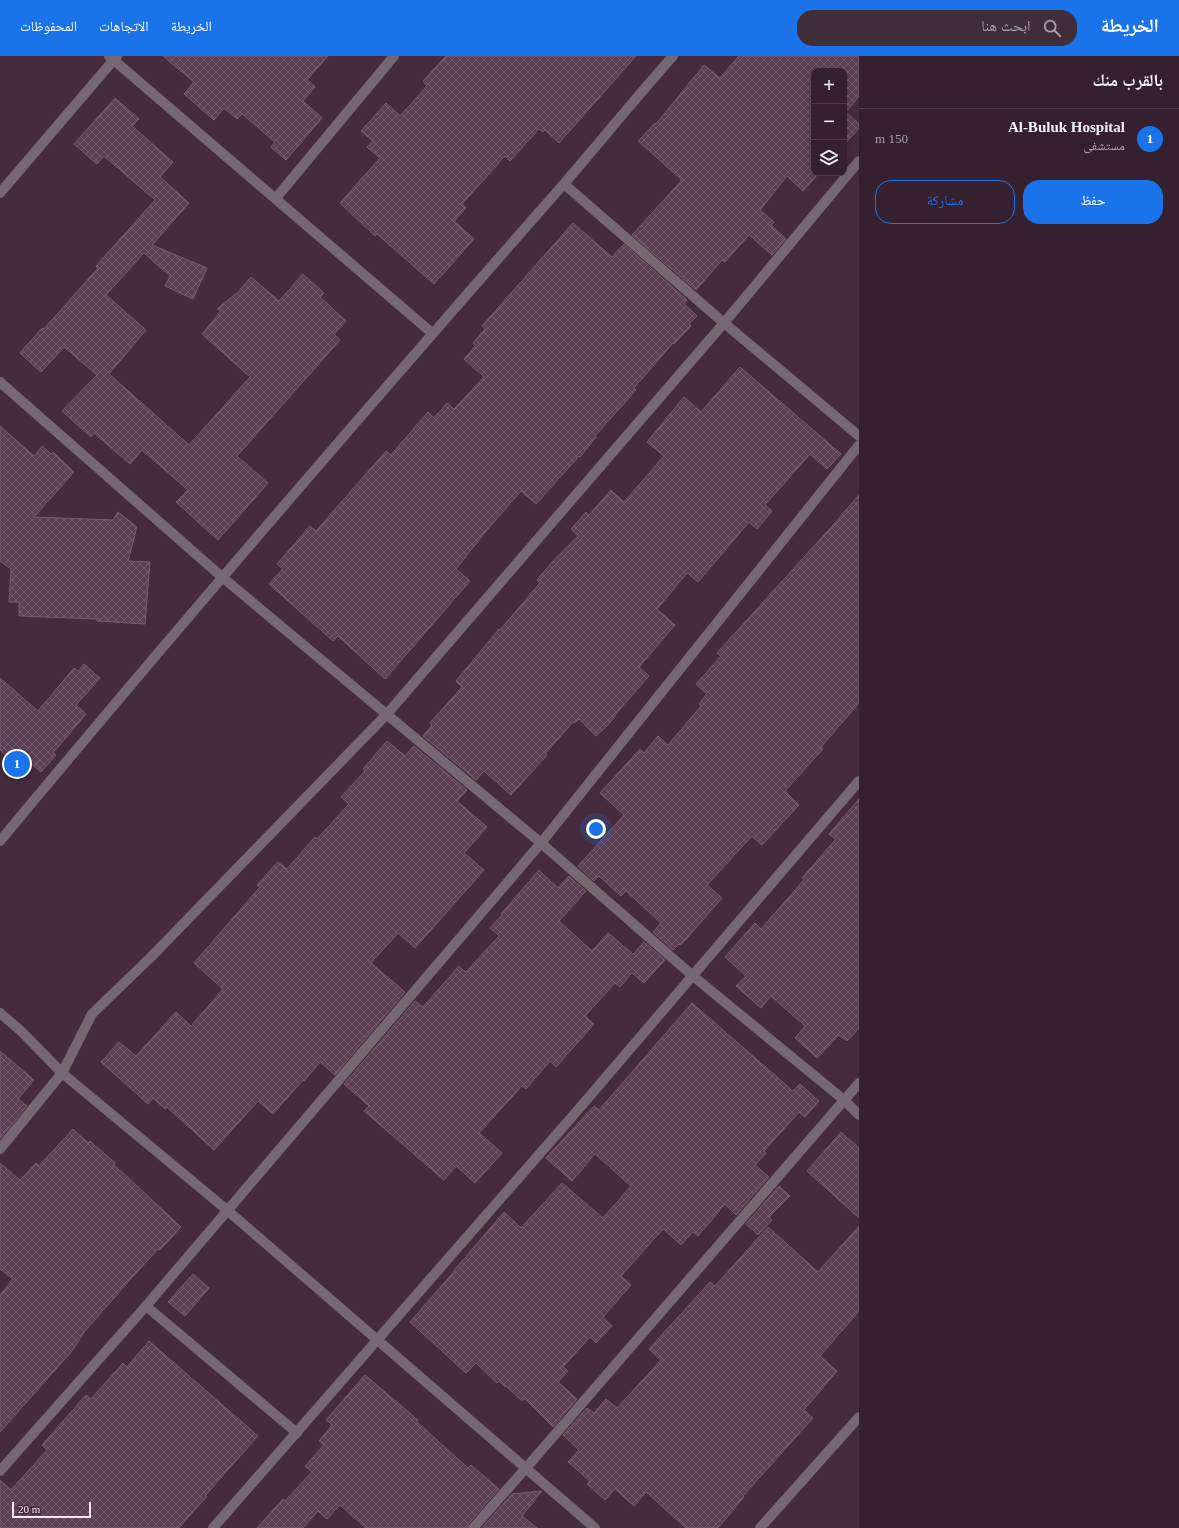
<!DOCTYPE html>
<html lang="ar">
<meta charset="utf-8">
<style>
:root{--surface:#34202e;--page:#3f2d3a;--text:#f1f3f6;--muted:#a9a3aa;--line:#4e3e4a;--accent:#1a73e8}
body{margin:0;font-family:"Times New Roman","Noto Naskh Arabic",serif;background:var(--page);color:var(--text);direction:rtl}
.controls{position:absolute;right:12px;top:12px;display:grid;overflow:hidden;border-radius:8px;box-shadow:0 4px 16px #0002}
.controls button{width:36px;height:36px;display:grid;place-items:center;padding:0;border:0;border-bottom:1px solid var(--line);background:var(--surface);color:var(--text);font:20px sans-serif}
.scale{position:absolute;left:12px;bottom:10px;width:79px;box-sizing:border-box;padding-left:4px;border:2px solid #f9e8f4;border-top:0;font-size:11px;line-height:14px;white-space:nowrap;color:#f9e8f4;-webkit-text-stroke:3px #452b3e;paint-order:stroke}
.you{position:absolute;left:596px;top:773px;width:14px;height:14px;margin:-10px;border:3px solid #fff;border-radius:50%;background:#1a73e8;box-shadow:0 0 0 6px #1a73e833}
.badge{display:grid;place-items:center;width:26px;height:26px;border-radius:50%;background:var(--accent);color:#fff;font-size:13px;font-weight:700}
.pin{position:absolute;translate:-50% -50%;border:2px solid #fff;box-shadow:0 1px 4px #0006}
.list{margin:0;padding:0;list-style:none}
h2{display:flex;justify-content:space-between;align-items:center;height:52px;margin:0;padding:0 16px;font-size:17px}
h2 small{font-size:13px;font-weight:400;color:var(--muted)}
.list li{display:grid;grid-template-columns:26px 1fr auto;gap:12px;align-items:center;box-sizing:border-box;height:60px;padding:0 16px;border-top:1px solid var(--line)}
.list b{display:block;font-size:15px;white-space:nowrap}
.list p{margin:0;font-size:13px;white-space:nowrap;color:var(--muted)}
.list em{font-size:13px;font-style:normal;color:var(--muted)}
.actions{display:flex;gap:8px;padding:12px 16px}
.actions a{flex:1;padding:9px 0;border:1px solid var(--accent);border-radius:16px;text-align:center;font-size:14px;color:var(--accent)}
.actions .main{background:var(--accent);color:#fff}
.icon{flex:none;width:22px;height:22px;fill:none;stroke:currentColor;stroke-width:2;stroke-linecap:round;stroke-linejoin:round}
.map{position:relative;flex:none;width:859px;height:1472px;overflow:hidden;direction:ltr}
header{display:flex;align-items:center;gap:24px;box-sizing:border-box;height:56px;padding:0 20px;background:var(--accent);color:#fff}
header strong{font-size:19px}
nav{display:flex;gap:22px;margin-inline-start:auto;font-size:14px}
.search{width:280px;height:36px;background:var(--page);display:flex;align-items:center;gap:10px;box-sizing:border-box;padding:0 14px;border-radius:16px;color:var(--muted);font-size:15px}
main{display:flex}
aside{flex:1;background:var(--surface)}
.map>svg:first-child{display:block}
</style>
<header>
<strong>الخريطة</strong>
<div class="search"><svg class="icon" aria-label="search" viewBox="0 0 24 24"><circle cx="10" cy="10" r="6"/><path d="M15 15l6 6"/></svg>ابحث هنا</div>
<nav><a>الخريطة</a><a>الاتجاهات</a><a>المحفوظات</a></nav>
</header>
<main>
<aside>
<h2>بالقرب منك<small></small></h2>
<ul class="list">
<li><span class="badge">1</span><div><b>Al-Buluk Hospital</b><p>مستشفى</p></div><em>150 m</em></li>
</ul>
<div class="actions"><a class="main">حفظ</a><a>مشاركة</a></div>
</aside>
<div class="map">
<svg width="859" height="1472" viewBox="0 0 859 1472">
<defs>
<pattern id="building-cross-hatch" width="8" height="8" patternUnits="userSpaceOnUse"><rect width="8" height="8" fill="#5b3f54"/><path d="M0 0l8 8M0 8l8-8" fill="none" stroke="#735b6d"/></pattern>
</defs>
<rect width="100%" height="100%" fill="#452b3e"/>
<g fill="url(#building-cross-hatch)" stroke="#785b70">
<polygon points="163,0 328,0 307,24 315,31 303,45 322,62 286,104 271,91 275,86 242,58 237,63 224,52 214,64 184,38 194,26"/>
<polygon points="446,0 636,0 559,87 545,74 543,76 539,73 510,105 505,100 462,148 466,152 454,165 474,183 434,228 377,178 375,180 340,147 380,102 367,91 373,85 361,75 386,47 400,60 427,30 423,25"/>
<polygon points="739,0 859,0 859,40 846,56 859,68 859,72 844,89 844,15 814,15 814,117 819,117 803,135 787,120 760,154 774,166 771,169 786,183 772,199 749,179 725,206 722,204 696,234 632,179 682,124 638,85 655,67 656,68 704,9 720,22"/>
<polygon points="115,42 139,63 132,70 173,106 160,121 189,147 152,189 207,212 193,243 165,230 170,220 144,197 106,239 146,274 109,318 189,389 250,321 202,278 221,255 217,253 238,236 251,221 279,245 303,218 324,237 320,241 346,265 334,278 340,284 237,400 268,427 218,484 176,446 188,434 142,394 130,408 94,377 91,381 62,355 97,319 64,291 41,316 20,297 42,272 44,273 98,212 96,210 155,144 104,100 97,108 74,88"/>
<polygon points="573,167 612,201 624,188 687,244 684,248 697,260 689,268 691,270 674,288 673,287 634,332 636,334 595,380 596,381 580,401 579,400 536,448 521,435 487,474 456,513 470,525 385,623 338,580 333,585 269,528 283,513 277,508 310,470 316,475 386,395 391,399 428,356 434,362 447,347 454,353 484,321 464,303 476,289 473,287 485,273 482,270"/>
<polygon points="740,311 841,398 827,413 810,398 765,449 772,455 757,473 749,466 698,526 687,517 657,553 675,569 639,611 649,620 620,653 608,669 596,680 579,663 575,667 573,666 545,698 547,699 511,739 484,715 476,724 423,680 432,669 430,667 462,631 456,625 499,573 500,574 540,527 537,524 553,505 578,480 571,473 586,456 589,459 611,434 624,446 664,400 647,386 684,341 701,356"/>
<polygon points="0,370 34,400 42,390 51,398 53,396 74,416 34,461 113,464 118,456 137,471 128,505 150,506 145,568 97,565 97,563 19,560 19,546 9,546 11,513 0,505"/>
<polygon points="859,439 859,647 821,691 823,693 785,735 799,749 762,789 752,780 707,829 722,842 681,889 679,888 673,894 653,876 661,867 626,835 621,840 599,820 594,825 578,810 624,759 600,737 640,693 644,697 658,680 668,689 701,650 699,648 707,638 696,628 721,600 717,597 834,468"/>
<polygon points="84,608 100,622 76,649 86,658 53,697 56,699 41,716 20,698 13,706 0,694 0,622 38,655 74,612 78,615"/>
<polygon points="387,685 405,700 414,690 467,734 457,745 487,771 464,797 484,814 415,892 398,877 371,907 405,936 335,1019 320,1006 304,1025 303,1024 273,1058 258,1045 214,1094 167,1051 165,1053 153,1042 148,1048 101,1006 119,986 136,1000 176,956 191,970 223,933 194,907 260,831 257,829 278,806 287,813 315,781 317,783 349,748 341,741 365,715 363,713"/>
<polygon points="859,743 859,972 847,985 839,979 817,1002 795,982 805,970 771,940 761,952 736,930 746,920 725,901 755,867 761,873 804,824 802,822 836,783 829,778"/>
<polygon points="539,814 558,832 569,820 586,835 559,865 592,895 608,877 633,898 644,886 665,904 644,927 632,917 620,931 615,927 585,960 594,968 556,1011 550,1005 526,1033 522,1030 479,1077 502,1097 475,1127 456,1110 444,1124 364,1055 369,1050 344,1028 415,945 423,951 459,910 466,916 499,880 490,872 502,859 501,858"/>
<polygon points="692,947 793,1035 800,1028 819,1045 805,1061 799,1056 764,1095 766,1097 755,1109 769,1121 736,1159 725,1148 698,1180 693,1176 681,1189 663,1173 621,1220 631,1229 603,1261 612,1270 596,1287 590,1281 563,1311 568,1315 558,1326 577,1343 553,1371 524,1342 522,1345 506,1330 505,1331 499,1325 497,1327 476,1307 466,1317 410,1266 451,1219 457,1211 504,1156 521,1172 562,1127 603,1162 631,1130 595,1098 572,1125 546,1102 594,1050 599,1054"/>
<polygon points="0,995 34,1024 18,1043 27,1050 0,1083"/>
<polygon points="73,1073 88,1087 90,1085 115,1107 114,1109 122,1116 181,1171 160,1194 158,1193 128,1226 85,1275 72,1295 0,1376 0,1239 13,1223 0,1213 0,1107 20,1124 36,1107 39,1110"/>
<polygon points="841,1076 859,1092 859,1162 807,1115"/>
<polygon points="779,1130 790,1140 769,1161 772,1164 758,1179 746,1168"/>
<polygon points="859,1170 859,1255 820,1300 837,1315 804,1354 813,1362 743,1440 744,1441 718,1472 686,1472 646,1436 634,1450 615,1433 605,1444 587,1428 590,1425 568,1406 579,1394 563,1379 587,1352 594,1357 606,1343 617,1352 661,1304 649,1293 710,1226 715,1230 768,1171 818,1216"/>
<polygon points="193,1218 209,1232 185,1260 168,1246"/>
<polygon points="149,1285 258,1380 217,1426 206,1439 207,1440 179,1472 0,1472 0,1424 11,1434 47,1394 42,1389 86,1339 91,1343 123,1307 127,1311"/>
<polygon points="365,1319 418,1364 417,1366 468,1412 471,1409 499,1433 468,1468 467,1472 366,1472 340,1449 327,1463 318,1455 303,1472 257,1472 283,1443 285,1445 312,1416 305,1410 324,1389 319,1385 332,1369 326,1364"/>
<polygon points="542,1435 522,1460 537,1472 482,1472 512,1438"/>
</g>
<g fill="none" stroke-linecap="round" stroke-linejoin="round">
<g stroke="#766872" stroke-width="10">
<polyline points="109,0 432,277"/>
<polyline points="564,128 724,267 859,380"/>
<polyline points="0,137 117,0"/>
<polyline points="276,142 394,0"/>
<polyline points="0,326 222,521 541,787 693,920 844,1044 859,1059"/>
<path d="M0,785c184,-221 372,-439 562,-655 37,-43 73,-87 111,-130"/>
<polyline points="0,957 21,975 62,1017 227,1154 595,1472"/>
<polyline points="0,1093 62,1017 92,958 152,900 387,658 724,267 859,105"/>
<polyline points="146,1250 297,1377"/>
<polyline points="0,1415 146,1250 541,787 859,389"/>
<polyline points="213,1472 577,1055 859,725"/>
<polyline points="473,1472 526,1412 859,1027"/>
<polyline points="760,1472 859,1361"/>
</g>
</g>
</svg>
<div class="controls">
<button>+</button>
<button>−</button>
<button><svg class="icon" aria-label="layers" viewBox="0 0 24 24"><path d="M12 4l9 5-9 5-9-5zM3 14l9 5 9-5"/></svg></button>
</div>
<div class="scale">20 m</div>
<div class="you"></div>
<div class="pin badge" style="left:17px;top:708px">1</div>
</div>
</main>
